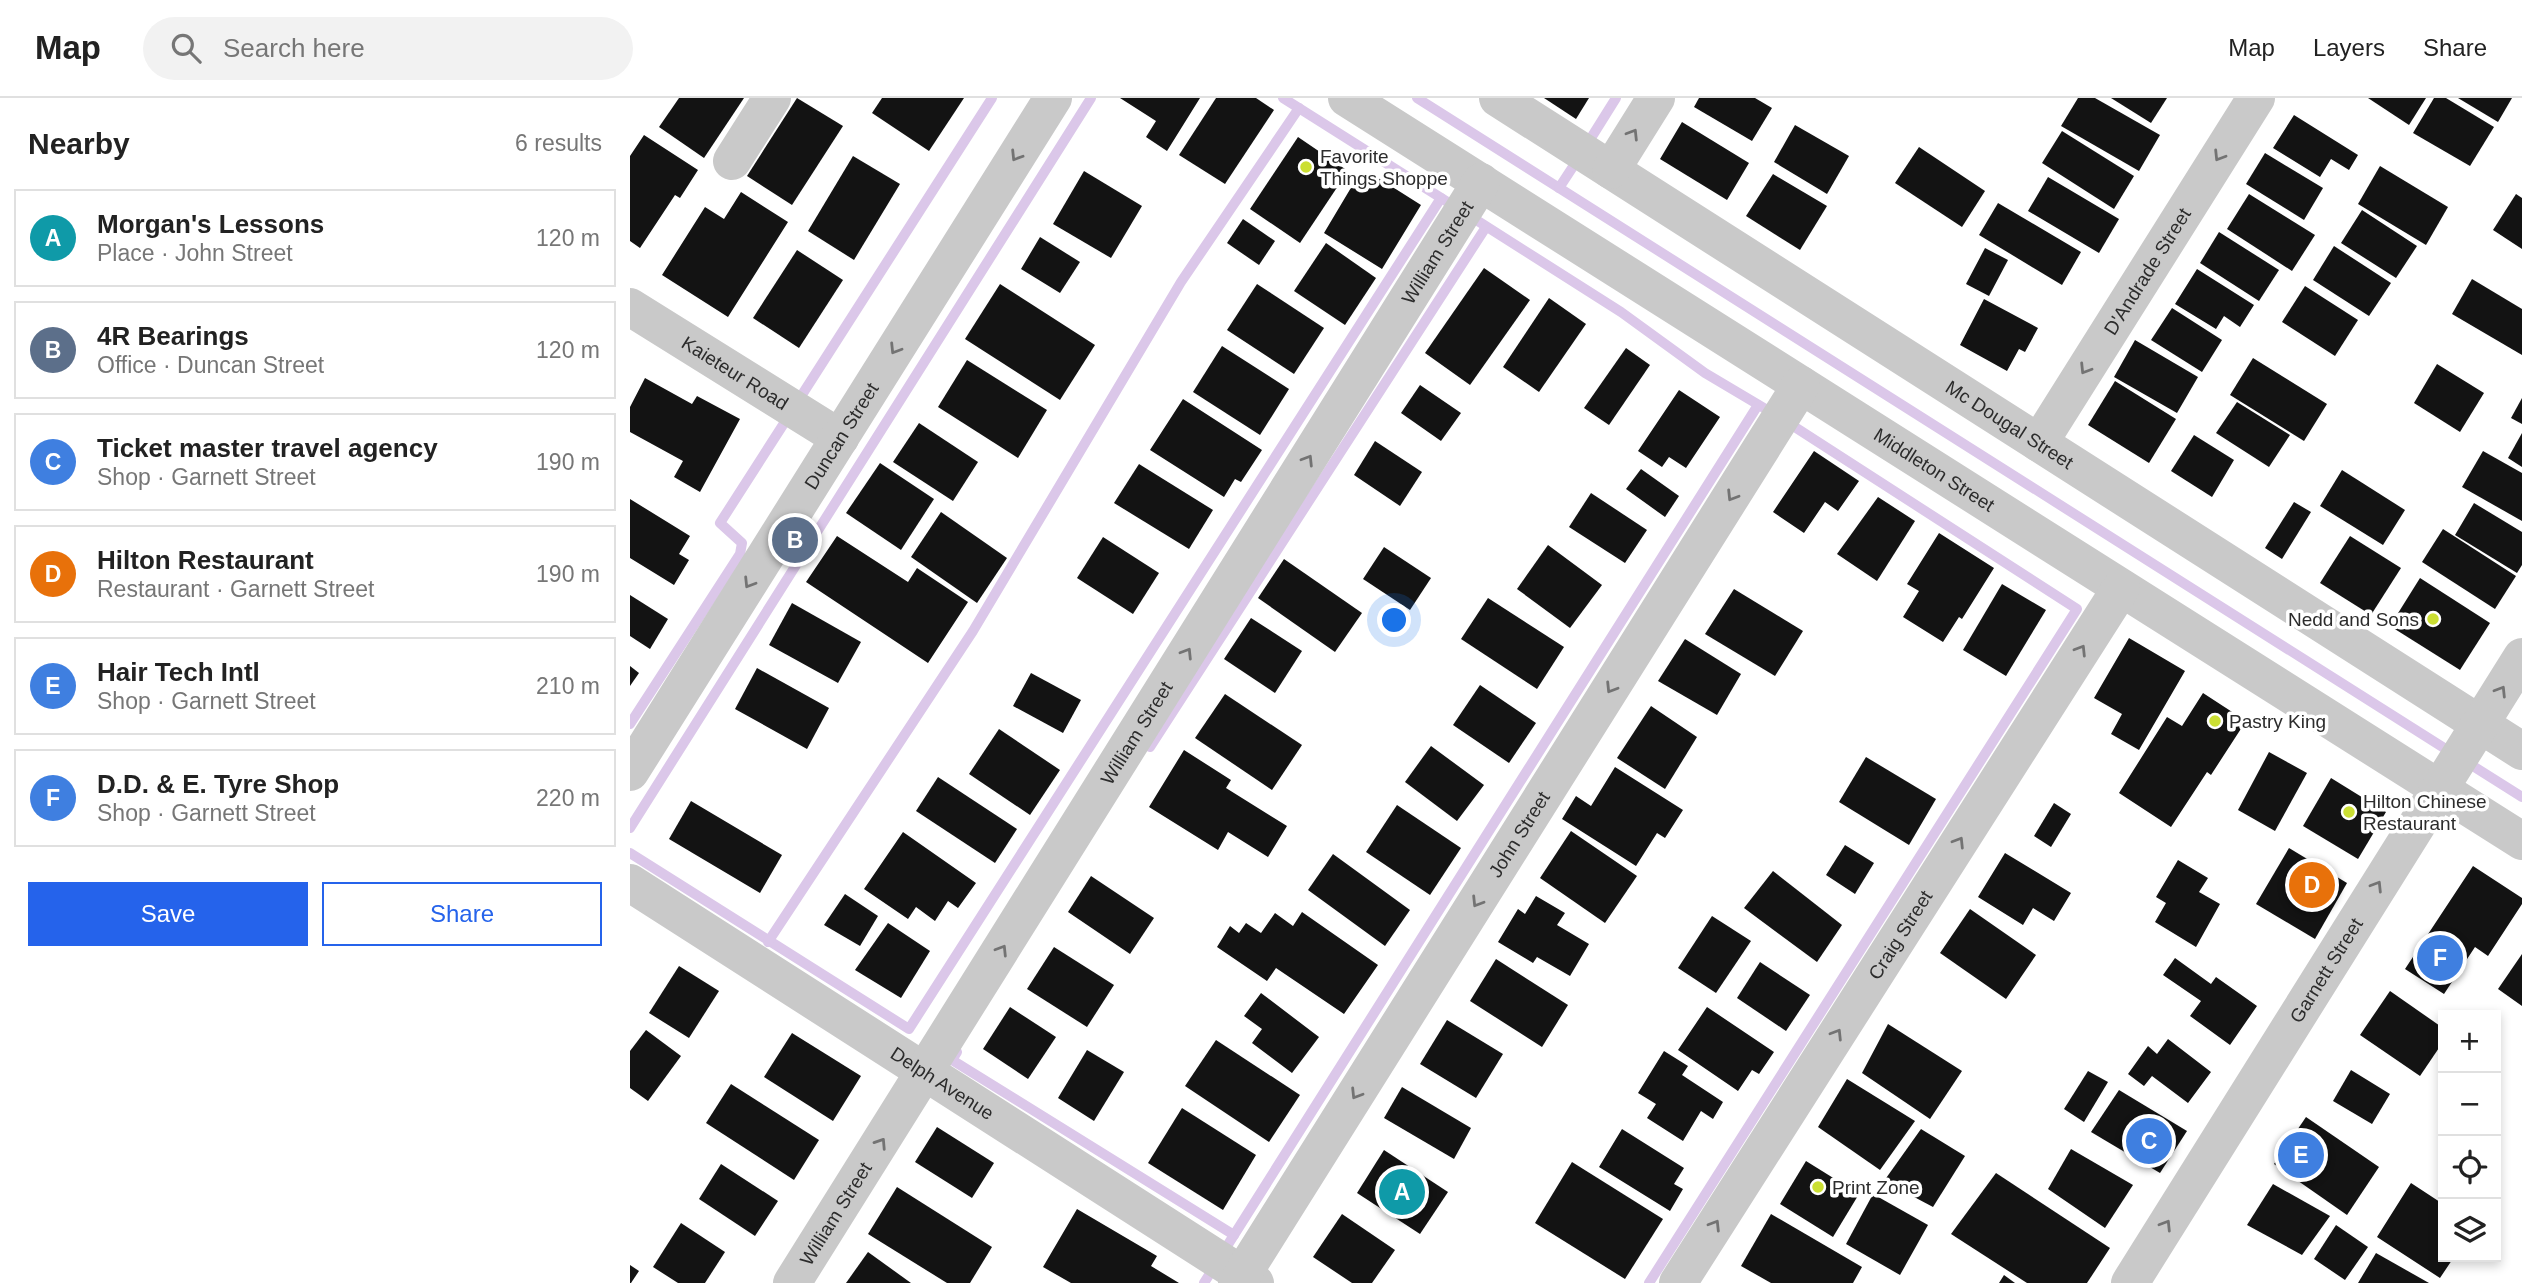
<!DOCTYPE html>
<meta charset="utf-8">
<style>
:root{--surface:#fff;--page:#f2f2f2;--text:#222;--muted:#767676;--line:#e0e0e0;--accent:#2563eb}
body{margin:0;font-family:Arial,sans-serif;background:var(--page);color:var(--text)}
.controls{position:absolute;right:21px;bottom:21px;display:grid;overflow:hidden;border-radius:0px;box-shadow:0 4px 10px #0003}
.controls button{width:63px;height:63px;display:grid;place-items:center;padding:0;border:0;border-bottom:2px solid var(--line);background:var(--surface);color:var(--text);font:35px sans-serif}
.you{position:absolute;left:765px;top:523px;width:24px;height:24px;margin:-18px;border:5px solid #fff;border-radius:50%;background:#1a73e8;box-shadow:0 0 0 10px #1a73e833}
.badge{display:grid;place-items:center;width:46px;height:46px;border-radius:50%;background:var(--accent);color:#fff;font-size:23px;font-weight:700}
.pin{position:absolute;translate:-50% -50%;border:4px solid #fff;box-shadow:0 2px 7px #0006}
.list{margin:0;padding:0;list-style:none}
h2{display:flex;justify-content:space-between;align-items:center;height:91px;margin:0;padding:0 28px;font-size:30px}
h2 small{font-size:23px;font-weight:400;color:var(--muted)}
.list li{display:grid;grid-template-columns:46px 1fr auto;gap:21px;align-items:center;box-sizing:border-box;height:98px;margin:0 14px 14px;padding:0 14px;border:2px solid var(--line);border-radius:0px}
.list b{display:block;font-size:26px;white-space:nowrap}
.list p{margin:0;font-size:23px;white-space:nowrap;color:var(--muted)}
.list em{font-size:23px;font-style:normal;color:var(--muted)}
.actions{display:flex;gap:14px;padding:21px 28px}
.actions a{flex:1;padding:16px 0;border:2px solid var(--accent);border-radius:0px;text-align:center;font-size:24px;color:var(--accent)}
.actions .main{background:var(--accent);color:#fff}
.icon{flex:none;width:38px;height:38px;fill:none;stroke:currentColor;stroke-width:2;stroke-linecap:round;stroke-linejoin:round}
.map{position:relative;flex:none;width:1892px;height:1185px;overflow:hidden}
header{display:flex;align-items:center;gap:42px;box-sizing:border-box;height:98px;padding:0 35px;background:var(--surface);border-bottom:2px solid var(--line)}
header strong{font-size:33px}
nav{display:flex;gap:38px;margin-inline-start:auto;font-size:24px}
.search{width:490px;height:63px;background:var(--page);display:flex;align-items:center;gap:18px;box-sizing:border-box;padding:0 24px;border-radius:38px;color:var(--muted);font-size:26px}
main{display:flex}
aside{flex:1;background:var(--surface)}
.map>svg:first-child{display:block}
</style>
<header>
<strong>Map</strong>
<div class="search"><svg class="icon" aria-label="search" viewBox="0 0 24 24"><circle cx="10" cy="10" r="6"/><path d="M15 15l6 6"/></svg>Search here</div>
<nav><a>Map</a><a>Layers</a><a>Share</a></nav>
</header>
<main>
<aside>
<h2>Nearby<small>6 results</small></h2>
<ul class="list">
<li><span class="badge" style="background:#0f9aa8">A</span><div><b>Morgan's Lessons</b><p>Place · John Street</p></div><em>120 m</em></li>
<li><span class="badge" style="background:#5c6f8a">B</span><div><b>4R Bearings</b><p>Office · Duncan Street</p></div><em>120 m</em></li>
<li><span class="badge" style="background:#3f7fe0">C</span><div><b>Ticket master travel agency</b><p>Shop · Garnett Street</p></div><em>190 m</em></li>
<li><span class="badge" style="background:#e8710a">D</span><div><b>Hilton Restaurant</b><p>Restaurant · Garnett Street</p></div><em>190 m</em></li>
<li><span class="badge" style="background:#3f7fe0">E</span><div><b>Hair Tech Intl</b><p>Shop · Garnett Street</p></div><em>210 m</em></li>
<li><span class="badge" style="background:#3f7fe0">F</span><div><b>D.D. &amp; E. Tyre Shop</b><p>Shop · Garnett Street</p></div><em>220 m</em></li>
</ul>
<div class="actions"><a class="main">Save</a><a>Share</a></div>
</aside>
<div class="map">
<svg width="1892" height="1185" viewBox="0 0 1892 1185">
<rect width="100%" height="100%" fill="#fff"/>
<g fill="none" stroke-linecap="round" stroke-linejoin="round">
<g stroke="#dbc7e9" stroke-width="10">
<polyline points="653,0 827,110"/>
<polyline points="787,0 1822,655"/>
<polyline points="956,48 986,0"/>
<polyline points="929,90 948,61"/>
<polyline points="840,118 991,214 1075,275 1144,316"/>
<polyline points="168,303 362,0"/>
<polyline points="0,626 110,456 112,445 90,425 160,316"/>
<polyline points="520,649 856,129"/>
<polyline points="1835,663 1892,699"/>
<polyline points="0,730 461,0"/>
<polyline points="0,755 279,931 811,100"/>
<polyline points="138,844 343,533 551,184 669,10"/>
<polyline points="327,954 322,962 604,1137"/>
<polyline points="592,1156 1128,307"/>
<polyline points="574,1185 584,1169"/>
<polyline points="1019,1185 1447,511 1157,324"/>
</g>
</g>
<g fill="#131313">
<polygon points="49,0 114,0 74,60 29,29"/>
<polygon points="167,0 213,28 162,107 117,78"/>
<polygon points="252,0 334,0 299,53 242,15"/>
<polygon points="490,0 570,0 537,53 516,39 526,23"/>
<polygon points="586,0 626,0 644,12 595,86 549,57"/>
<polygon points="914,0 959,0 946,21"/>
<polygon points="1069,0 1125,0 1142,10 1122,43 1064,9"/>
<polygon points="1448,0 1465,0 1530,37 1509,73 1431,28"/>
<polygon points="1481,0 1537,0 1521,25"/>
<polygon points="1738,0 1796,0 1779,27"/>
<polygon points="1804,0 1816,0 1864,29 1840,68 1783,35"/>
<polygon points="1828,0 1882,0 1868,24"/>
<polygon points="1664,17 1728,57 1719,72 1701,61 1690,79 1643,50"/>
<polygon points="1052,24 1119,65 1097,102 1030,61"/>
<polygon points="1165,27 1219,58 1197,96 1144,64"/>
<polygon points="1432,33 1504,78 1484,111 1412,65"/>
<polygon points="14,37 68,72 50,100 45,97 10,150 0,143 0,58"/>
<polygon points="668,39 718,73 670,145 620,111"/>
<polygon points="1289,49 1355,93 1332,129 1265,85"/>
<polygon points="1635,55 1693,90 1674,122 1616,86"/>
<polygon points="223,58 270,86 224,162 178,133"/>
<polygon points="1750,68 1818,109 1796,147 1728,106"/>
<polygon points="454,73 512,108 481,160 423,126"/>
<polygon points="742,76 791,107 752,171 694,135 725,83 734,88"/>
<polygon points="1143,76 1197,108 1170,152 1116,118"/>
<polygon points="1418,79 1489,121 1469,155 1398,113"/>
<polygon points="111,94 158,124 98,219 32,177 75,109 94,121"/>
<polygon points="1619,96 1685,137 1662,173 1597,131"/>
<polygon points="1886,96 1892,100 1892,151 1863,132"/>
<polygon points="1368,105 1451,154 1432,187 1349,137"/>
<polygon points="1732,112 1787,148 1766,180 1711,145"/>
<polygon points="613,121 645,143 629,167 597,145"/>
<polygon points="1589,134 1649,172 1629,203 1570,165"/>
<polygon points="410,139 450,164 430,195 391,171"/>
<polygon points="696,145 746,180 715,227 664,193"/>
<polygon points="1704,148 1761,185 1739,218 1683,182"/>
<polygon points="1355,150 1378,162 1359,198 1336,186"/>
<polygon points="167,152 213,182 169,250 123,220"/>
<polygon points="854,170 900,202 840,287 795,255"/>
<polygon points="1567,171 1624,207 1610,229 1594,218 1586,231 1545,206"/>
<polygon points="1842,181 1892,211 1892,257 1822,216"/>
<polygon points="370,186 465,247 430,302 335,241"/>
<polygon points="627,186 694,230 664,276 597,232"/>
<polygon points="1675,188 1728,222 1705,258 1652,224"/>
<polygon points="919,200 956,226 909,294 873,269"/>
<polygon points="1354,201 1408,230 1395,254 1389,251 1377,273 1330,247"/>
<polygon points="1542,210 1592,242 1572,274 1521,242"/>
<polygon points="1505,242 1568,279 1547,315 1484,279"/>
<polygon points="592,248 659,291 630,337 563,294"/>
<polygon points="996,250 1020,267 979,327 954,310"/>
<polygon points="1623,260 1697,306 1674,343 1600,297"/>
<polygon points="337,262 417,312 388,360 308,309"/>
<polygon points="1807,266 1854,295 1830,334 1784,305"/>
<polygon points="15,280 62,306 67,298 110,321 70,394 44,379 53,363 0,334 0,309"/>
<polygon points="1485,283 1546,321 1519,365 1458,327"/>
<polygon points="790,287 831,315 811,343 771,315"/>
<polygon points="1049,292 1090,319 1056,370 1039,359 1032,369 1008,353"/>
<polygon points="1892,300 1892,326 1881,320"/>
<polygon points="553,301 632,352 611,384 605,381 594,399 520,352"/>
<polygon points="1607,304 1660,337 1639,369 1586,335"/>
<polygon points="289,325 348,364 323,403 263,364"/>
<polygon points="1892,335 1892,369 1878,360"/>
<polygon points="1564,337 1604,362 1582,399 1541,373"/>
<polygon points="745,343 792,374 770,408 724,377"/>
<polygon points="1184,353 1229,383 1208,413 1195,404 1174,435 1143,414"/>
<polygon points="1853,353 1892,375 1892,423 1832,389"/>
<polygon points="250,365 304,401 271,452 216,415"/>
<polygon points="509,366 583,412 559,451 484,405"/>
<polygon points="1011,371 1049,398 1035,419 996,391"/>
<polygon points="1712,372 1775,412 1753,447 1690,408"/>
<polygon points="961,395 1017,432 995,465 939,429"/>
<polygon points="1248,399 1285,423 1247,483 1207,456"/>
<polygon points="0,401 60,438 49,456 59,462 44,487 0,460"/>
<polygon points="1664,404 1681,414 1652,461 1635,450"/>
<polygon points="1844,405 1892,434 1892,467 1887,475 1825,437"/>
<polygon points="311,414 377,460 347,505 281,459"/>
<polygon points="1813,431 1886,478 1865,511 1792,464"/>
<polygon points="1309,435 1364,470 1332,521 1329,519 1313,544 1273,519 1289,493 1277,486"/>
<polygon points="207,438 278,484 287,470 338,504 298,565 176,484"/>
<polygon points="1720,438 1771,470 1741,517 1690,485"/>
<polygon points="473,439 529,475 503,516 447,480"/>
<polygon points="918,447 972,487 940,530 887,491"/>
<polygon points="754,449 801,480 780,512 733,481"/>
<polygon points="654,461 732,515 705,554 628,500"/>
<polygon points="1790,480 1860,525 1830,572 1760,528"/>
<polygon points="1372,486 1416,512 1376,578 1333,552"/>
<polygon points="1104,491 1173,533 1145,578 1075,536"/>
<polygon points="0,497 38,521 20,551 0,538"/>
<polygon points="858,500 934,549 907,591 831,541"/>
<polygon points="162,505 231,544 208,585 139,547"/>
<polygon points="621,520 672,553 645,595 594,561"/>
<polygon points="1499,540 1555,573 1509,652 1481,636 1492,616 1464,600"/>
<polygon points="1055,541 1111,576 1087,617 1028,583"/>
<polygon points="0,568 9,575 0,588"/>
<polygon points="127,570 199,610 177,651 105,611"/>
<polygon points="401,575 451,602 433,635 383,608"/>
<polygon points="850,587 906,625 879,665 823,627"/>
<polygon points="1573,595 1616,623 1581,677 1577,674 1541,729 1489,695 1537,619 1552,628"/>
<polygon points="595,596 672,647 642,692 565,640"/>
<polygon points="1021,608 1067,639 1035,691 987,660"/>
<polygon points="369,631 430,672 400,717 339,676"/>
<polygon points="801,648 854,687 827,723 775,684"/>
<polygon points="554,652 601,682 596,690 657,728 638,759 598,734 588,752 519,709"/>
<polygon points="1639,654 1677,675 1645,733 1608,712"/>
<polygon points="1236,659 1306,701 1279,747 1209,704"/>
<polygon points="985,669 1053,712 1035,740 1027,735 1006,768 932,721 946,698 961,708"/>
<polygon points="308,679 387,731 365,765 286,713"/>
<polygon points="1701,680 1756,714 1728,761 1673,728"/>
<polygon points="61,703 152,757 130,795 39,741"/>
<polygon points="1424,705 1441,716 1421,749 1404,738"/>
<polygon points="767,707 831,750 800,797 736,754"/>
<polygon points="941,733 1007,778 975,825 910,780"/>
<polygon points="273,734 346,785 328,810 318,803 305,823 286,809 278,821 234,791"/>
<polygon points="1215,747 1244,765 1225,796 1196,777"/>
<polygon points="1659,750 1717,785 1685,841 1626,806"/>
<polygon points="1375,755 1441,795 1424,823 1403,810 1393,827 1348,799"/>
<polygon points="703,756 780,812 755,848 678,792"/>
<polygon points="1548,762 1578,780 1569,794 1590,806 1566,849 1525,824 1536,805 1526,799"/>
<polygon points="1843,768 1892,800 1892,806 1858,858 1845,849 1814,896 1775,871"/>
<polygon points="1143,773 1212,827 1187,864 1114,810"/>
<polygon points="461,778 524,820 500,856 438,814"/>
<polygon points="215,796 248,818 230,848 194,827"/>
<polygon points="906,798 935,815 927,827 959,846 940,878 907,859 903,865 868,844 888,811 895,816"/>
<polygon points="1340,811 1406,857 1376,901 1310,855"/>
<polygon points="672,814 748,867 714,916 646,870 637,883 587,849 600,828 609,835 616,825 631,835 645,815 663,828"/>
<polygon points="1082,818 1121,843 1086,895 1048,870"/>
<polygon points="258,825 300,853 271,900 225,872"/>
<polygon points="424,849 484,887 457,929 397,891"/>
<polygon points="1892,856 1892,908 1868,891"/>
<polygon points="1545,860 1581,886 1586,879 1627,908 1600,947 1560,918 1571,903 1533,877"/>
<polygon points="866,861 938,907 912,949 840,903"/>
<polygon points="1130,864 1180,897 1156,933 1107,900"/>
<polygon points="49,868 89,893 59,940 19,915"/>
<polygon points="1760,893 1813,930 1813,944 1790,978 1730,937"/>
<polygon points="631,895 689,939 662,975 622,945 632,931 614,918"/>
<polygon points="380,909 426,939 398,981 353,951"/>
<polygon points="1077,909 1144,954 1129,976 1122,972 1108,993 1048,952"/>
<polygon points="817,922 873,956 846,1000 790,966"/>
<polygon points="1258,926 1332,973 1300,1021 1232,975"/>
<polygon points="16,932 51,958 18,1003 0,990 0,953"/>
<polygon points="162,935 231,978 203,1023 134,979"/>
<polygon points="1538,941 1581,974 1558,1005 1522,978 1514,988 1498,976 1518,948 1527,956"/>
<polygon points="586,942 670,997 639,1044 555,988"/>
<polygon points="457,952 494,974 464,1023 428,1000"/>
<polygon points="1034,953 1058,968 1052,977 1093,1004 1083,1021 1071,1013 1053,1043 1017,1020 1026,1006 1008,995"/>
<polygon points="1721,972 1760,996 1742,1026 1703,1003"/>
<polygon points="1458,973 1478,984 1454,1024 1434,1011"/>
<polygon points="1217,981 1285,1023 1250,1072 1188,1029"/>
<polygon points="101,986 189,1042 164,1082 76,1025"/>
<polygon points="772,989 841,1030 824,1061 754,1020"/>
<polygon points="1489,992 1557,1033 1530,1075 1461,1034"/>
<polygon points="552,1010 626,1057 593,1112 518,1065"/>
<polygon points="1676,1019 1749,1069 1717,1117 1644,1066"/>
<polygon points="307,1029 364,1065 342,1100 285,1064"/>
<polygon points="992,1031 1054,1070 1044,1086 1053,1091 1040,1113 969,1069"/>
<polygon points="1291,1031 1335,1058 1303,1109 1254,1083"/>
<polygon points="1441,1051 1503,1087 1475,1130 1418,1091"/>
<polygon points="754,1052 818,1094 790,1136 727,1095"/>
<polygon points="1176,1063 1229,1096 1203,1139 1150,1106"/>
<polygon points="942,1064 1033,1121 995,1181 905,1125"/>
<polygon points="91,1066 148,1103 125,1138 69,1101"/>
<polygon points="1366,1075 1480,1150 1457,1185 1397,1185 1321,1136"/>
<polygon points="1781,1085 1813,1106 1813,1159 1824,1159 1810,1180 1747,1139"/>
<polygon points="1643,1086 1700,1118 1672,1157 1617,1127"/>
<polygon points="267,1089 362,1149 340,1185 317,1185 238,1136"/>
<polygon points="1243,1096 1298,1127 1270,1177 1216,1146"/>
<polygon points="447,1111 527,1158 521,1168 549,1185 441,1185 413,1169"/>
<polygon points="712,1116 765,1152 742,1185 722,1185 683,1159"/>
<polygon points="1141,1116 1232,1169 1223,1185 1141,1185 1111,1168"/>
<polygon points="51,1125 95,1154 75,1185 48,1185 23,1169"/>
<polygon points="1706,1127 1738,1149 1715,1182 1684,1161"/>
<polygon points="238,1154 281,1185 216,1185"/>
<polygon points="1746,1155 1799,1185 1728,1185"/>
<polygon points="0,1167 9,1173 1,1185 0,1185"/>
<polygon points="1374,1177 1385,1185 1369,1185"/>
</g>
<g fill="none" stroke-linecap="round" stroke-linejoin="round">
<g stroke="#c9c9c9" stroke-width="38">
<path id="s1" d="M717,0l1175,743"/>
<path id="s2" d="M868,0l1024,653"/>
<polyline points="102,63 142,0"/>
<polyline points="981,72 1026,0"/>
<path id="s3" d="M0,209l210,131"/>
<path id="s4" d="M1409,345l217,-345"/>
<path id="s5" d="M0,674l423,-674"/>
<path id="s6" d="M0,785l625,400"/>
<path id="s7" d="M162,1185l689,-1101"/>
<path id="s8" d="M607,1185l564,-898"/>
<path id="s9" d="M1048,1185l443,-695"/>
<path id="s10" d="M1500,1185l392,-626"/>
</g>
</g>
<defs><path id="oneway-chevron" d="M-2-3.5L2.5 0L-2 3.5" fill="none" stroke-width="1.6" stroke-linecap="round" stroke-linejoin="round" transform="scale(1.75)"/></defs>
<g stroke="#737373">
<use href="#oneway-chevron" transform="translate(1003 36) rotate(-58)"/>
<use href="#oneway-chevron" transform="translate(386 58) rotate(122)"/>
<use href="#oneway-chevron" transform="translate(1589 58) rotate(122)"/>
<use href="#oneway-chevron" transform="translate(265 251) rotate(122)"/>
<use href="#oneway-chevron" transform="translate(1455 271) rotate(122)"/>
<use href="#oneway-chevron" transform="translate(678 362) rotate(-58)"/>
<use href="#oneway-chevron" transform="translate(1102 398) rotate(122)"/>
<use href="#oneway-chevron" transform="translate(119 485) rotate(122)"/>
<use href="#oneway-chevron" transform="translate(1451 552) rotate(-58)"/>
<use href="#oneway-chevron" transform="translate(557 555) rotate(-58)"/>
<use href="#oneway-chevron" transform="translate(981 590) rotate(122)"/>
<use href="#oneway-chevron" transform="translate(1871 593) rotate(-58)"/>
<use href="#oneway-chevron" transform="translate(1329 744) rotate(-58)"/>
<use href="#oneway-chevron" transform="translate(1747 788) rotate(-58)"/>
<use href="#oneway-chevron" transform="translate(847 804) rotate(122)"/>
<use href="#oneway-chevron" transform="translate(372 852) rotate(-58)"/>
<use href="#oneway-chevron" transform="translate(1207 936) rotate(-58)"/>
<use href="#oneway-chevron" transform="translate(726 996) rotate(122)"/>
<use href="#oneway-chevron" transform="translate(251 1045) rotate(-57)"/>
<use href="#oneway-chevron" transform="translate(1085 1127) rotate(-58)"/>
<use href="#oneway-chevron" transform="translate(1536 1127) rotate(-58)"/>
</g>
<g fill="#cbdf33" stroke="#fff" stroke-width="2.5">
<circle cx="676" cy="69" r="7"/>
<circle cx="1803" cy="521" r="7"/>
<circle cx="1585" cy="623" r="7"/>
<circle cx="1719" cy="714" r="7"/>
<circle cx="1188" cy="1089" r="7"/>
</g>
<g text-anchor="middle" stroke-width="7" stroke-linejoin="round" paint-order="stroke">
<g font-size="19" fill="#2c2c2c" stroke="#fff" text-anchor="start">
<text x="690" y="65">Favorite<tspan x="690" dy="22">Things Shoppe</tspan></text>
<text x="1789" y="528" text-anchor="end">Nedd and Sons</text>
<text x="1599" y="630">Pastry King</text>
<text x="1733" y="710">Hilton Chinese<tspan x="1733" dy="22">Restaurant</tspan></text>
<text x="1202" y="1096">Print Zone</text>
</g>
<g font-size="19" fill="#2c2c2c" stroke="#fff">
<text dy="7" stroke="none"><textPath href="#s7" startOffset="1216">William Street</textPath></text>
<text dy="7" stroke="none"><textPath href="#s4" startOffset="203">D'Andrade Street</textPath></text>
<text dy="7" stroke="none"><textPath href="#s3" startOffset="124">Kaieteur Road</textPath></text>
<text dy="7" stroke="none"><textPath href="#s2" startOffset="607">Mc Dougal Street</textPath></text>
<text dy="7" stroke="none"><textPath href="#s5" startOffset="397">Duncan Street</textPath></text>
<text dy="7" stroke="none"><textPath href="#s1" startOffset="695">Middleton Street</textPath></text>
<text dy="7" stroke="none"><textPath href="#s7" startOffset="649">William Street</textPath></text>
<text dy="7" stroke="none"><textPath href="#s8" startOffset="530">John Street</textPath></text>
<text dy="7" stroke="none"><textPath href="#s9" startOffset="413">Craig Street</textPath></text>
<text dy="7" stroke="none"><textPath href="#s10" startOffset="369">Garnett Street</textPath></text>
<text dy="7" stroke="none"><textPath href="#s6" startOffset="371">Delph Avenue</textPath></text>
<text dy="7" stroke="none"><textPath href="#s7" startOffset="82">William Street</textPath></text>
</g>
</g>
</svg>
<div class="controls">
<button>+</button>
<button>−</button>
<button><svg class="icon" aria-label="locate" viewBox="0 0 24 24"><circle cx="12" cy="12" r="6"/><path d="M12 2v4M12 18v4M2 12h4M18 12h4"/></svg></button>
<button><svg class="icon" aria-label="layers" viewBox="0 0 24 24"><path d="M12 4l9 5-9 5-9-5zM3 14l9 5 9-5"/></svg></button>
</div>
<div class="you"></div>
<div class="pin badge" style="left:772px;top:1094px;background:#0f9aa8">A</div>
<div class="pin badge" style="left:165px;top:442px;background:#5c6f8a">B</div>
<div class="pin badge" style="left:1519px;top:1043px;background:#3f7fe0">C</div>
<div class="pin badge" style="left:1682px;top:787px;background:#e8710a">D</div>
<div class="pin badge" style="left:1671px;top:1057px;background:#3f7fe0">E</div>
<div class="pin badge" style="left:1810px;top:860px;background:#3f7fe0">F</div>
</div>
</main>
